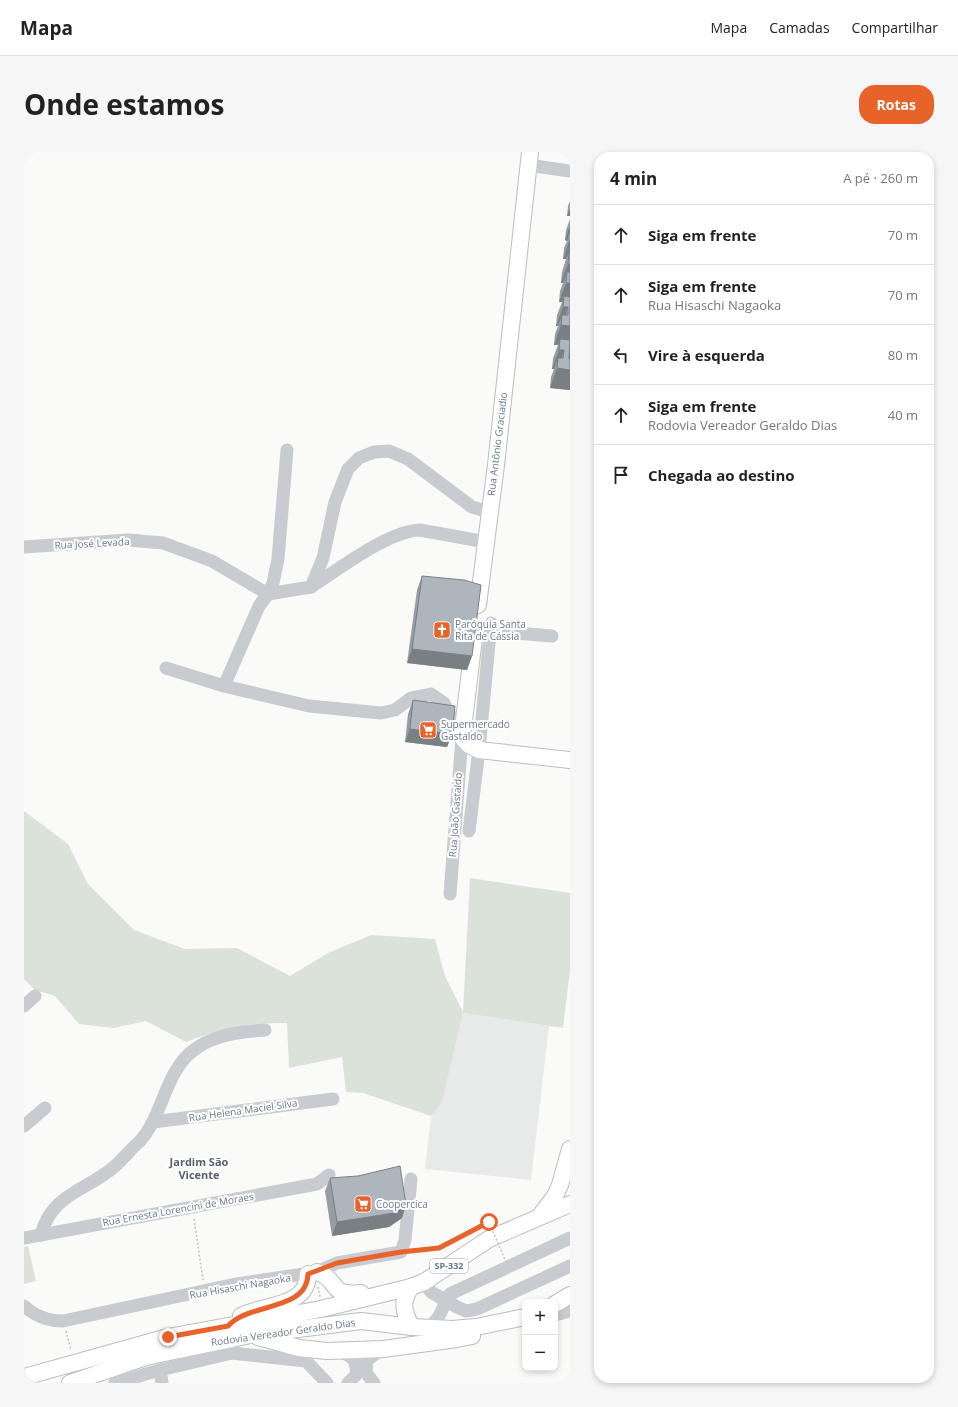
<!DOCTYPE html>
<html lang="pt">
<meta charset="utf-8">
<style>
:root{--surface:#fff;--page:#f6f6f6;--text:#222;--muted:#767676;--line:#e0e0e0;--accent:#e7632a}
body{margin:0;font-family:"Open Sans",sans-serif;background:var(--page);color:var(--text)}
.controls{position:absolute;right:12px;bottom:12px;display:grid;overflow:hidden;border-radius:8px;box-shadow:0 2px 6px #0003}
.controls button{width:36px;height:36px;display:grid;place-items:center;padding:0;border:0;border-bottom:1px solid var(--line);background:var(--surface);color:var(--text);font:20px sans-serif}
.stop{position:absolute;width:12px;height:12px;margin:-9px;border:3px solid #e7632a;border-radius:50%;background:#fff}
.stop.end{background:#e7632a;border-color:#fff;box-shadow:0 1px 4px #0008}
.list{margin:0;padding:0;list-style:none}
h2{display:flex;justify-content:space-between;align-items:center;height:52px;margin:0;padding:0 16px;font-size:17px}
h2 small{font-size:13px;font-weight:400;color:var(--muted)}
.list li{display:grid;grid-template-columns:26px 1fr auto;gap:12px;align-items:center;box-sizing:border-box;height:60px;padding:0 16px;border-top:1px solid var(--line)}
.list b{display:block;font-size:15px;white-space:nowrap}
.list p{margin:0;font-size:13px;white-space:nowrap;color:var(--muted)}
.list em{font-size:13px;font-style:normal;color:var(--muted)}
.icon{flex:none;width:22px;height:22px;fill:none;stroke:currentColor;stroke-width:2;stroke-linecap:round;stroke-linejoin:round}
.map{position:relative;flex:none;width:546px;height:1231px;overflow:hidden;border-radius:16px}
header{display:flex;align-items:center;gap:24px;box-sizing:border-box;height:56px;padding:0 20px;background:var(--surface);border-bottom:1px solid var(--line)}
header strong{font-size:19px}
nav{display:flex;gap:22px;margin-inline-start:auto;font-size:14px}
.intro{display:flex;align-items:center;justify-content:space-between;box-sizing:border-box;height:96px;padding:0 24px}
h1{margin:0;font-size:28px}
.button{padding:10px 18px;border-radius:16px;background:var(--accent);color:#fff;font-size:14px;font-weight:700}
main{display:flex;gap:24px;padding:0 24px}
aside{flex:1;background:var(--surface);border-radius:16px;box-shadow:0 2px 6px #0003}
.map>svg:first-child{display:block}
</style>
<header>
<strong>Mapa</strong>
<nav><a>Mapa</a><a>Camadas</a><a>Compartilhar</a></nav>
</header>
<div class="intro"><h1>Onde estamos</h1><a class="button">Rotas</a></div>
<main>
<div class="map">
<svg width="546" height="1231" viewBox="0 0 546 1231">
<rect width="100%" height="100%" fill="#fafaf8"/>
<polygon fill="#e8e9e9" points="439,861 525,874 507,1028 401,1017 407,964 418,951"/>
<g fill="#dbe2d9">
<path d="M0,659l44,33 20,40 46,46 51,19 52,-1 53,28 38,-23 43,-18 64,4 10,37 18,36 7,-134 100,15v78l-7,57 -100,-15 -21,90 -11,13 -68,-23 -17,-1 -4,-35 -53,11 -2,-45c-35,-1 -69,7 -101,19l-40,-21 -32,7 -35,-4 -24,-28 -20,-6 -11,-11z"/>
<polygon points="4,1094 12,1129 0,1132 0,1095"/>
</g>
<g fill="none" stroke-linecap="round" stroke-linejoin="round">
<defs>
<g id="major">
<polyline points="454,453 472,313 506,0"/>
<polyline points="450,486 438,585 445,593 455,598 546,608"/>
<polyline points="515,1065 531,1044 536,1033 546,997"/>
<path d="M293,1120c23,8 11,25 44,21"/>
<path d="M387,1135c-10,14 -8,25 1,40"/>
<polyline points="531,1152 546,1143"/>
<path d="M217,1164c22,-12 67,-8 67,-42"/>
<polyline points="234,1185 275,1196 303,1199 359,1197 433,1187 448,1184"/>
<polyline points="0,1225 144,1185 297,1157 387,1135 400,1130 465,1087 546,1052"/>
<polyline points="46,1231 122,1205 227,1183 337,1169 388,1175 428,1177 452,1175 501,1165"/>
</g>
</defs>
<use href="#major" stroke="#b9bdc1" stroke-width="18"/>
<g stroke="#bfc2c5" stroke-width="1.5" stroke-dasharray="2 2" stroke-linecap="butt">
<polyline points="170,1067 179,1128"/>
<polyline points="388,1099 415,1097 456,1074"/>
<polyline points="294,1135 296,1145"/>
<polyline points="42,1179 47,1198"/>
</g>
<g stroke="#c8cbcf" stroke-width="13">
<polyline points="504,13 546,19"/>
<polyline points="0,395 104,388 139,391 188,409 244,442"/>
<path d="M287,435c28,-18 77,-56 109,-57l66,12"/>
<polyline points="244,442 287,435 299,406 311,350 324,317 335,306 350,300 365,299 384,307 448,355 465,360"/>
<polyline points="467,479 528,484"/>
<polyline points="142,516 200,534 285,554 357,561 371,558 387,546 407,542 420,551 438,585 426,742"/>
<polyline points="200,534 235,454 244,442 249,431 254,407 263,298"/>
<polyline points="445,679 455,598 467,471"/>
<polyline points="0,854 11,844"/>
<polyline points="129,970 309,947"/>
<polyline points="0,974 21,956"/>
<path d="M17,1083c10,-41 45,-44 73,-68 9,-8 17,-18 26,-26 25,-28 24,-72 58,-94 20,-13 44,-15 67,-17"/>
<polyline points="0,1086 293,1032 305,1023"/>
<polyline points="400,1130 407,1140 433,1155 442,1159 453,1157 546,1114"/>
<path d="M0,1154c11,10 24,15 39,15l173,-37 81,-12 20,-9 64,-11 4,-12 6,-61"/>
<polyline points="531,1163 546,1159"/>
<path d="M403,1175c15,-7 14,-20 23,-33l120,-56"/>
<path d="M314,1199c15,6 17,6 19,23l-9,9"/>
<polyline points="91,1231 136,1218"/>
<polyline points="138,1231 136,1218 208,1201 282,1209 303,1231"/>
<polyline points="350,1231 342,1221 343,1208 359,1197"/>
</g>
<use href="#major" stroke="#fff" stroke-width="16"/>
<polyline stroke="#bfc2c5" stroke-width="1.5" stroke-dasharray="2 2" stroke-linecap="butt" points="456,1074 465,1070 482,1110"/>
</g>
<g fill="#969da3">
<polygon points="546,49 546,64 543,64 544,54"/>
<polygon points="546,67 546,238 526,236 527,225 530,217 528,217 529,206 534,193 530,193 531,182 534,174 532,174 533,163 538,150 535,150 536,139 539,131 537,131 538,120 542,107 539,107 540,96 543,89 541,88 542,78"/>
<polygon points="398,424 448,504 443,518 383,511 393,438"/>
<polygon points="389,548 428,582 423,595 381,590 384,562"/>
<polygon points="306,1026 378,1066 365,1075 308,1084 301,1039"/>
</g>
<g fill="#7a7f84">
<polygon points="546,57 546,64 543,64"/>
<polygon points="546,74 546,80 543,89 541,88"/>
<polygon points="546,87 546,108 545,101 542,107 539,107"/>
<polygon points="544,112 546,112 546,151 540,144 538,150 535,150 542,131 543,120 539,131 537,131"/>
<polygon points="539,155 544,155 538,174 546,169 546,194 536,187 534,193 530,193 537,173 538,163 534,174 532,174"/>
<polygon points="535,198 540,198 534,216 546,200 546,238 526,236 533,216 534,206 530,217 528,217"/>
<polygon points="388,497 448,504 443,518 383,511"/>
<polygon points="386,577 428,582 423,595 381,590"/>
<polygon points="382,1053 378,1066 365,1075 308,1084 313,1070"/>
</g>
<g fill="#aeb6bd" stroke="#7a7f84">
<polygon points="545,101 546,101 546,112 544,112"/>
<polygon points="543,120 546,120 546,131 542,131"/>
<polygon points="540,144 546,145 546,174 537,173 538,163 544,163 544,155 539,155"/>
<polygon points="536,187 546,188 545,207 546,207 546,218 533,216 534,206 539,206 540,198 535,198"/>
<polygon points="398,424 440,428 457,433 448,504 388,497"/>
<polygon points="389,548 431,554 428,582 386,577"/>
<polygon points="376,1014 382,1053 370,1061 313,1070 306,1026 334,1024"/>
</g>
<g fill="none" stroke-linecap="round" stroke-linejoin="round">
<path stroke="#e7632a" stroke-width="5" d="M144,1185l60,-11c21,-24 79,-14 80,-52l29,-11 64,-11 38,-4 50,-26"/>
</g>
<defs>
<symbol id="church-square" viewBox="-11 -11 22 22"><rect x="-9" y="-9" width="18" height="18" rx="4" fill="#e7632a" stroke="#fff"/><path d="M-1.2-6h2.4v3.5h3.3v2.4h-3.3V6h-2.4V-.1h-3.3v-2.4h3.3Z" fill="#fff"/></symbol>
<symbol id="supermarket-square" viewBox="-11 -11 22 22"><rect x="-9" y="-9" width="18" height="18" rx="4" fill="#e7632a" stroke="#fff"/><path d="M-6-5.5h2.5l.6 2H6L4.5 2H-2.5L-4.4-4H-6ZM-1.5 3.2a1.3 1.3 0 1 0 .1 0ZM3 3.2a1.3 1.3 0 1 0 .1 0Z" fill="#fff"/></symbol>
</defs>
<g fill-rule="evenodd">
<use href="#church-square" x="408" y="468" width="20" height="20"/>
<use href="#supermarket-square" x="394" y="568" width="20" height="20"/>
<use href="#supermarket-square" x="329" y="1042" width="20" height="20"/>
</g>
<g text-anchor="middle" stroke-width="4" stroke-linejoin="round" paint-order="stroke">
<rect fill="#fff" stroke="#95a0ac" stroke-width="1" x="406" y="1107" width="38" height="14" rx="3"/>
<g font-size="9" font-weight="bold" fill="#687889">
<text x="425" y="1117">SP-332</text>
</g>
<g font-size="10" fill="#687889" stroke="#fff">
<text transform="translate(473 292) rotate(-83)" y="4">Rua Antônio Graciadio</text>
<text transform="translate(68 391) rotate(-3)" y="4">Rua José Levada</text>
<text transform="translate(431 663) rotate(-86)" y="4">Rua João Gastaldo</text>
<text transform="translate(219 958) rotate(-8)" y="4">Rua Helena Maciel Silva</text>
<text transform="translate(154 1057) rotate(-10)" y="4">Rua Ernesta Lorencini de Moraes</text>
<text transform="translate(216 1134) rotate(-10)" y="4">Rua Hisaschi Nagaoka</text>
<text transform="translate(259 1180) rotate(-8)" y="4">Rodovia Vereador Geraldo Dias</text>
</g>
<g font-size="10" fill="#687889" stroke="#fff" text-anchor="start">
<text x="431" y="476">Paróquia Santa<tspan x="431" dy="12">Rita de Cássia</tspan></text>
<text x="417" y="576">Supermercado<tspan x="417" dy="12">Gastaldo</tspan></text>
<text x="352" y="1056">Coopercica</text>
</g>
<g font-size="11" font-weight="bold" fill="#56626e" stroke="#fff">
<text x="175" y="1014">Jardim São<tspan x="175" dy="13">Vicente</tspan></text>
</g>
</g>
</svg>
<div class="controls">
<button>+</button>
<button>−</button>
</div>
<div class="stop" style="left:465px;top:1070px"></div>
<div class="stop end" style="left:144px;top:1185px"></div>
</div>
<aside>
<h2>4 min<small>A pé · 260 m</small></h2>
<ul class="list">
<li><svg class="icon" aria-label="ahead" viewBox="0 0 24 24"><path d="M12 20V5M6 11l6-6 6 6"/></svg><div><b>Siga em frente</b></div><em>70 m</em></li>
<li><svg class="icon" aria-label="ahead" viewBox="0 0 24 24"><path d="M12 20V5M6 11l6-6 6 6"/></svg><div><b>Siga em frente</b><p>Rua Hisaschi Nagaoka</p></div><em>70 m</em></li>
<li><svg class="icon" aria-label="left" viewBox="0 0 24 24"><path d="M17 20v-9H6M10 6l-5 5 5 5"/></svg><div><b>Vire à esquerda</b></div><em>80 m</em></li>
<li><svg class="icon" aria-label="ahead" viewBox="0 0 24 24"><path d="M12 20V5M6 11l6-6 6 6"/></svg><div><b>Siga em frente</b><p>Rodovia Vereador Geraldo Dias</p></div><em>40 m</em></li>
<li><svg class="icon" aria-label="arrive" viewBox="0 0 24 24"><path d="M6 21V4h12l-3 4 3 4H6"/></svg><div><b>Chegada ao destino</b></div></li>
</ul>
</aside>
</main>
